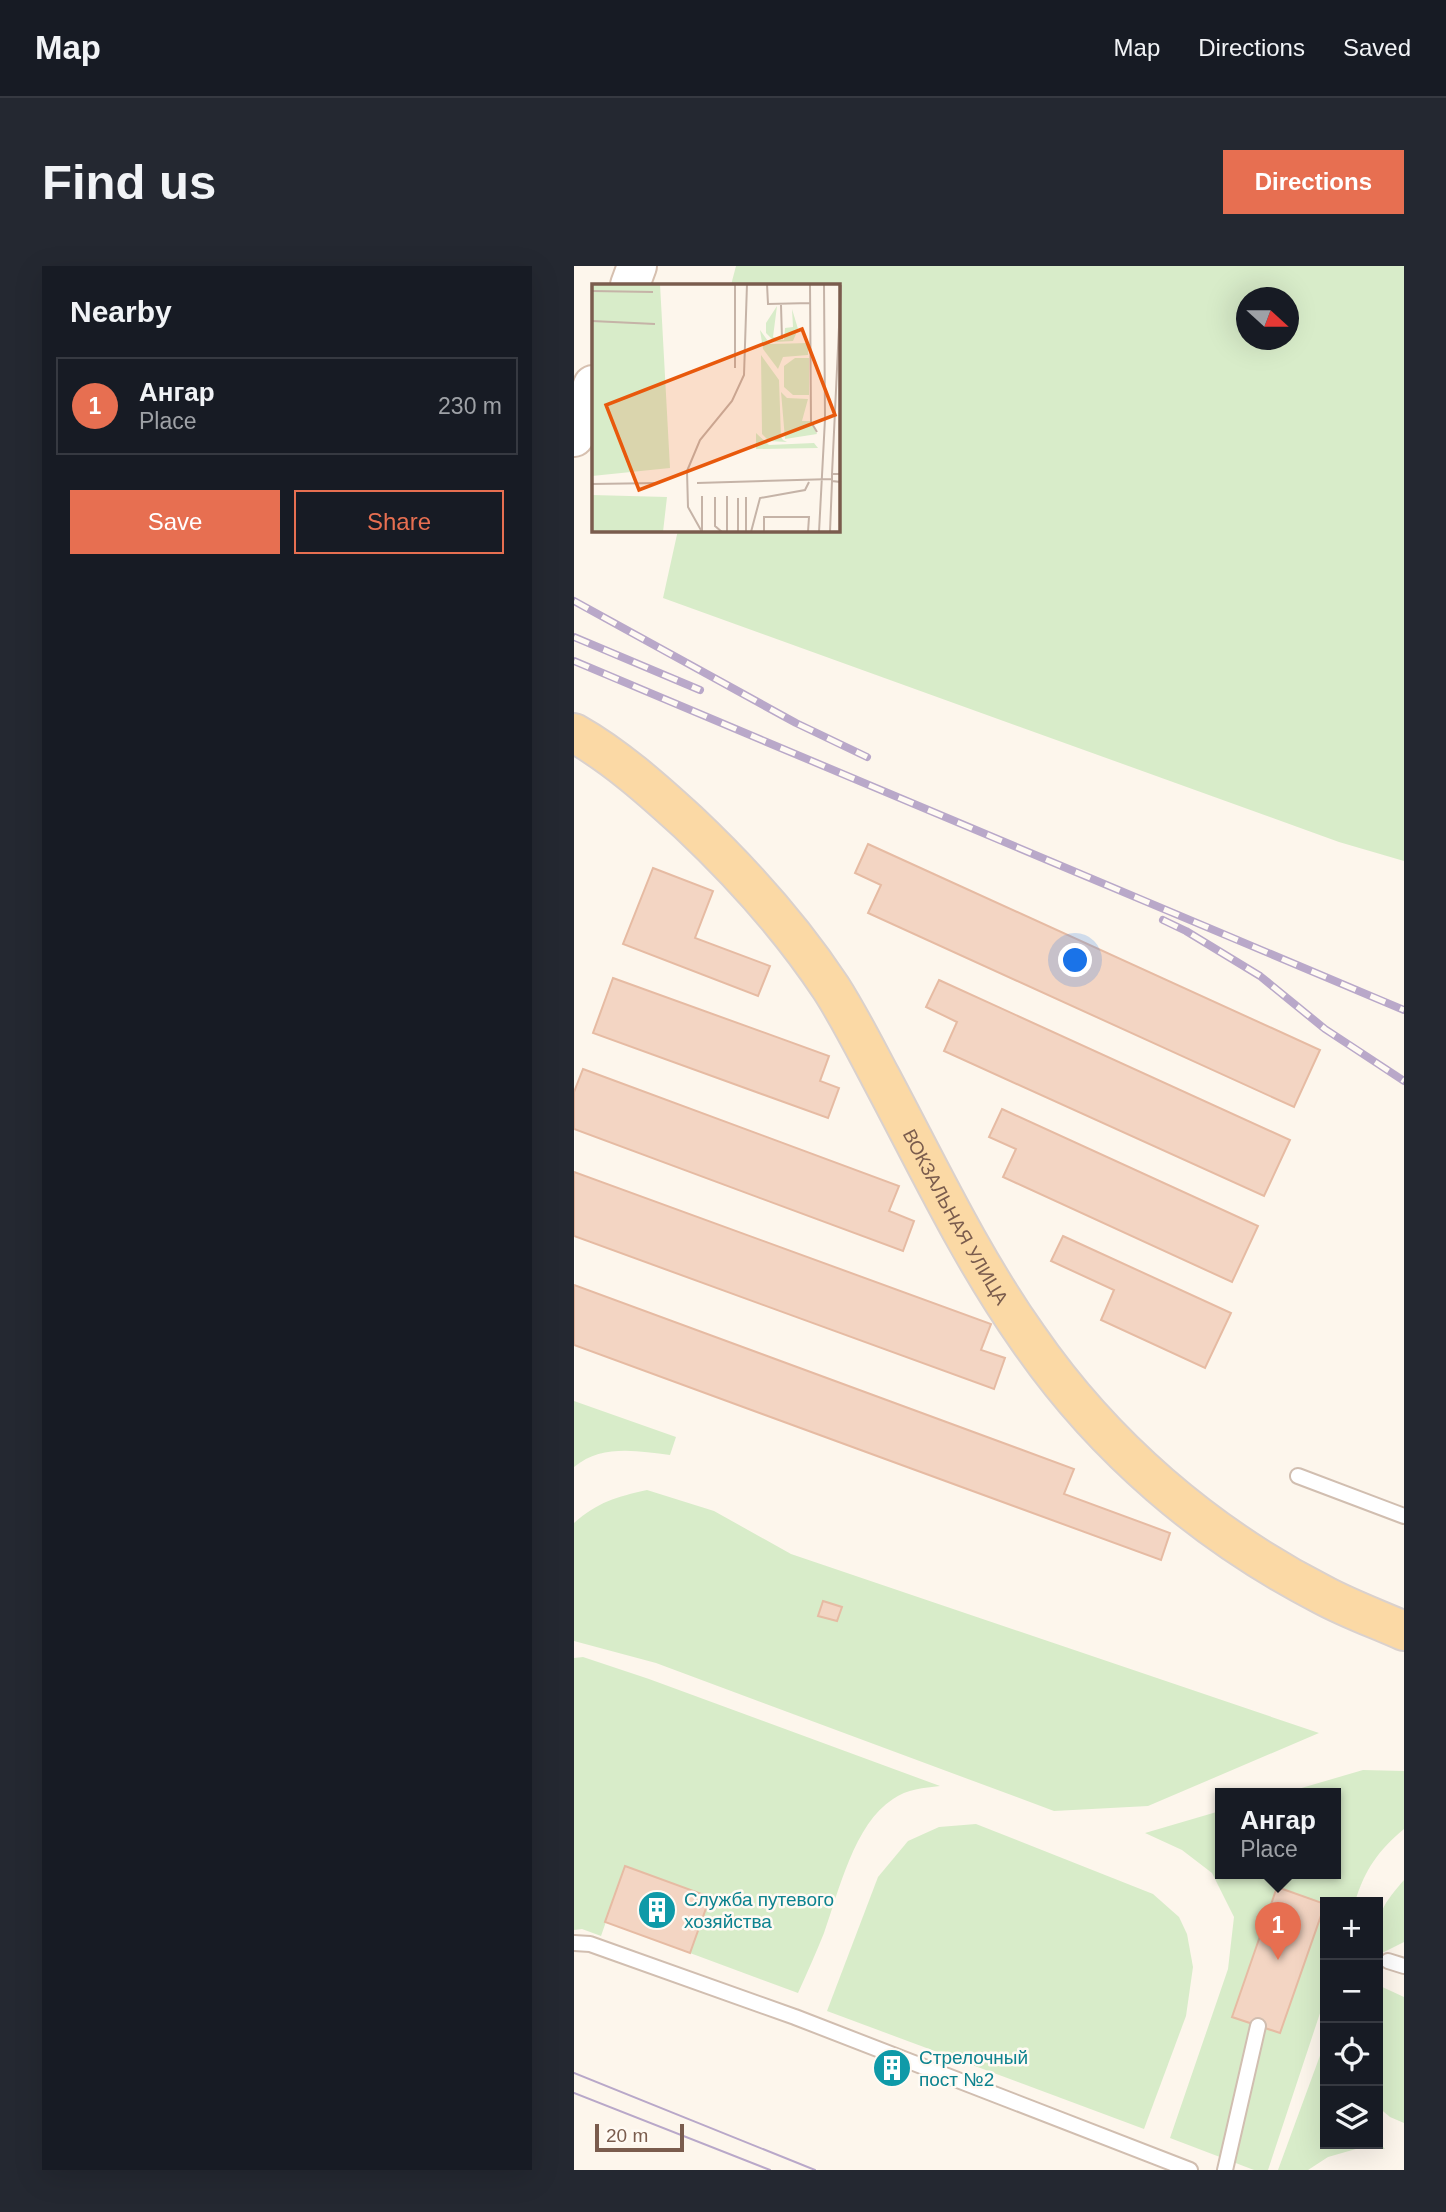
<!DOCTYPE html>
<meta charset="utf-8">
<style>
:root{--surface:#171b24;--page:#242831;--text:#f1f3f6;--muted:#9ea1a6;--line:#363941;--accent:#e76f51}
body{margin:0;font-family:Helvetica,sans-serif;background:var(--page);color:var(--text)}
.controls{position:absolute;right:21px;bottom:21px;display:grid;overflow:hidden;border-radius:0px;box-shadow:0 7px 28px #0002}
.controls button{width:63px;height:63px;display:grid;place-items:center;padding:0;border:0;border-bottom:2px solid var(--line);background:var(--surface);color:var(--text);font:35px sans-serif}
.compass{position:absolute;left:662px;top:21px;width:63px;height:63px;border-radius:50%;background:var(--surface);box-shadow:0 7px 28px #0002;rotate:111deg}
.scale{position:absolute;left:21px;bottom:18px;width:89px;box-sizing:border-box;padding-left:7px;border:4px solid #7a5c4d;border-top:0;font-size:19px;line-height:24px;white-space:nowrap;color:#7a5c4d;-webkit-text-stroke:5px #fffaf3;paint-order:stroke}
.you{position:absolute;left:502px;top:695px;width:24px;height:24px;margin:-18px;border:5px solid #fff;border-radius:50%;background:#1a73e8;box-shadow:0 0 0 10px #1a73e833}
.badge{display:grid;place-items:center;width:46px;height:46px;border-radius:50%;background:var(--accent);color:#fff;font-size:23px;font-weight:700}
.pin{position:absolute;translate:-50% -58px;filter:drop-shadow(0 2px 4px #0008)}
.pin::after{content:'';position:absolute;top:37px;width:24px;height:21px;background:inherit;clip-path:polygon(0 0,100% 0,50% 100%)}
.popup{position:absolute;left:641px;top:1522px;width:126px;height:91px;box-sizing:border-box;display:grid;place-content:center;border-radius:0px;background:var(--surface);filter:drop-shadow(0 2px 5px #0005);font-size:23px;white-space:nowrap;color:var(--muted)}
.popup b{font-size:26px;color:var(--text)}
.popup::after{content:'';position:absolute;left:50%;top:100%;margin-left:-14px;border:14px solid transparent;border-top-color:var(--surface)}
.list{margin:0;padding:0;list-style:none}
h2{display:flex;justify-content:space-between;align-items:center;height:91px;margin:0;padding:0 28px;font-size:30px}
h2 small{font-size:23px;font-weight:400;color:var(--muted)}
.list li{display:grid;grid-template-columns:46px 1fr auto;gap:21px;align-items:center;box-sizing:border-box;height:98px;margin:0 14px 14px;padding:0 14px;border:2px solid var(--line);border-radius:0px}
.list b{display:block;font-size:26px;white-space:nowrap}
.list p{margin:0;font-size:23px;white-space:nowrap;color:var(--muted)}
.list em{font-size:23px;font-style:normal;color:var(--muted)}
.actions{display:flex;gap:14px;padding:21px 28px}
.actions a{flex:1;padding:16px 0;border:2px solid var(--accent);border-radius:0px;text-align:center;font-size:24px;color:var(--accent)}
.actions .main{background:var(--accent);color:#fff}
.icon{flex:none;width:38px;height:38px;fill:none;stroke:currentColor;stroke-width:2;stroke-linecap:round;stroke-linejoin:round}
.map{position:relative;flex:none;width:830px;height:1904px;overflow:hidden;border-radius:0px}
header{display:flex;align-items:center;gap:42px;box-sizing:border-box;height:98px;padding:0 35px;background:var(--surface);border-bottom:2px solid var(--line)}
header strong{font-size:33px}
nav{display:flex;gap:38px;margin-inline-start:auto;font-size:24px}
.intro{display:flex;align-items:center;justify-content:space-between;box-sizing:border-box;height:168px;padding:0 42px}
h1{margin:0;font-size:49px}
.button{padding:18px 32px;border-radius:0px;background:var(--accent);color:#fff;font-size:24px;font-weight:700}
main{display:flex;gap:42px;padding:0 42px}
aside{flex:1;background:var(--surface);border-radius:0px;box-shadow:0 7px 28px #0002}
.map>svg:first-child{display:block}
</style>
<header>
<strong>Map</strong>
<nav><a>Map</a><a>Directions</a><a>Saved</a></nav>
</header>
<div class="intro"><h1>Find us</h1><a class="button">Directions</a></div>
<main>
<aside>
<h2>Nearby<small></small></h2>
<ul class="list">
<li><span class="badge">1</span><div><b>Ангар</b><p>Place</p></div><em>230 m</em></li>
</ul>
<div class="actions"><a class="main">Save</a><a>Share</a></div>
</aside>
<div class="map">
<svg width="830" height="1904" viewBox="0 0 830 1904">
<rect width="100%" height="100%" fill="#fdf6ec"/>
<g fill="#d8ecc9" fill-rule="evenodd">
<path d="M162,0h668v595l-65,-19 -676,-244 15,-68h160v-245h-107zM673,32h42v42h-42z"/>
<path d="M0,1135l102,36 -6,18c-33,-4 -68,-11 -96,12z"/>
<path d="M73,1224l67,21 77,43 528,179 -171,73 -94,5 -398,-148 -82,-22v-118c24,-21 42,-26 73,-33z"/>
<path d="M9,1391l66,22 291,107c-16,2 -33,3 -47,13 -39,25 -54,92 -69,134 -8,20 -17,40 -26,60l-108,-40 20,-56 -85,-30 -24,69 -19,-7 -8,1v-272z"/>
<path d="M789,1504l41,1v58c-26,22 -39,40 -49,73h-30v96l-57,172h-14l-84,-32 58,-169 6,-52 -22,-44 -30,-23 -37,-17 75,-22v63h116v-80h-55z"/>
<polygon points="402,1558 579,1628 605,1651 613,1668 619,1701 612,1750 570,1863 253,1745 304,1611 334,1575 365,1561"/>
<path d="M830,1614v62l-26,13c0,-40 -1,-44 26,-75z"/>
<polygon points="804,1719 830,1731 830,1857 816,1851 804,1841"/>
<polygon points="751,1776 751,1878 804,1878 804,1875 811,1883 782,1883 754,1891 734,1904 704,1904"/>
</g>
<g fill="#f3d5c3" stroke="#e6bba3" stroke-width="2">
<polygon points="294,578 746,784 720,841 294,647 307,619 281,607"/>
<polygon points="79,602 139,625 121,672 196,700 184,730 49,678"/>
<polygon points="39,712 255,790 246,815 265,822 254,852 19,767"/>
<polygon points="365,714 716,874 690,930 370,785 383,756 352,741"/>
<polygon points="9,803 325,920 315,945 340,955 329,985 0,863 0,826"/>
<polygon points="428,843 684,960 658,1016 429,911 442,883 415,871"/>
<polygon points="0,906 417,1058 407,1084 431,1092 420,1123 0,970"/>
<polygon points="489,970 657,1047 631,1102 527,1054 540,1024 477,995"/>
<polygon points="0,1019 500,1203 490,1228 596,1267 587,1294 0,1079"/>
<polygon points="249,1335 268,1341 263,1355 244,1350"/>
<polygon points="51,1600 136,1631 116,1687 31,1656"/>
<polygon points="703,1621 751,1638 706,1767 658,1751"/>
<polygon points="312,1790 330,1797 323,1815 305,1807"/>
</g>
<g fill="none" stroke-linecap="round" stroke-linejoin="round">
<defs>
<g id="service">
<polyline points="724,1210 830,1250"/>
<polyline points="0,1677 16,1678 221,1751 616,1904"/>
<polyline points="814,1695 830,1700"/>
<polyline points="651,1904 684,1760"/>
</g>
<g id="secondary">
<polyline points="56,19 63,0"/>
<polyline points="0,171 19,119"/>
</g>
<g id="primary">
<path id="s1" d="M0,467c41,23 79,57 114,89 53,50 102,104 143,166 18,28 33,58 49,88 47,88 90,180 148,262 75,109 178,197 295,257 26,14 54,24 81,36"/>
</g>
</defs>
<use href="#service" stroke="#d1beb0" stroke-width="18"/>
<use href="#secondary" stroke="#d6c0b0" stroke-width="42"/>
<use href="#primary" stroke="#dad1cd" stroke-width="42"/>
<use href="#service" stroke="#fff" stroke-width="14"/>
<use href="#secondary" stroke="#fff" stroke-width="38"/>
<use href="#primary" stroke="#fbd9a5" stroke-width="38"/>
<g stroke="#b9a8c9" stroke-width="2">
<polyline points="0,1807 241,1904"/>
<polyline points="0,1827 196,1904"/>
</g>
<defs>
<g id="rail">
<polyline points="0,335 222,457 293,491"/>
<polyline points="0,371 126,424"/>
<polyline points="0,395 830,744"/>
<polyline points="589,654 612,665 686,710 751,763 830,815"/>
</g>
</defs>
<use href="#rail" stroke="#b9a8c9" stroke-width="8"/>
<use href="#rail" stroke="#fffaf3" stroke-width="5" stroke-dasharray="16" stroke-linecap="butt"/>
</g>
<defs>
<symbol id="building-disc" viewBox="-11 -11 22 22"><circle r="9.5" fill="#0f9aa8" stroke="#fffaf3"/><path d="M-4-6H4V6H1V3H-1V6H-4ZM-2.5-4.3h1.7v1.8h-1.7ZM.8-4.3h1.7v1.8H.8ZM-2.5-1h1.7V.8h-1.7ZM.8-1h1.7V.8H.8Z" fill="#fff"/></symbol>
</defs>
<g fill-rule="evenodd">
<use href="#building-disc" x="61" y="1622" width="44" height="44"/>
<use href="#building-disc" x="296" y="1780" width="44" height="44"/>
</g>
<g text-anchor="middle" stroke-width="5" stroke-linejoin="round" paint-order="stroke">
<g font-size="19" fill="#7a5c4d" stroke="#fffaf3">
<text dy="7" stroke="none"><textPath href="#s1" startOffset="625">ВОКЗАЛЬНАЯ УЛИЦА</textPath></text>
</g>
<g font-size="19" fill="#0d838f" stroke="#fffaf3" text-anchor="start">
<text x="110" y="1640">Служба путевого<tspan x="110" dy="22">хозяйства</tspan></text>
<text x="345" y="1798">Стрелочный<tspan x="345" dy="22">пост №2</tspan></text>
</g>
</g>
<g transform="translate(18 18)">
<rect width="248" height="248" fill="#fdf6ec"/>
<path d="M0,0h68l10,184 -78,8zM185,22l-4,31 11,3 1,-12 8,-1 -1,-18 6,20 -5,12 -18,1 -9,-9v-10zM168,46l10,14 38,-1v12l-25,2 -5,12 -15,-20zM169,71l18,25 2,57 2,3 4,2 -18,-1 -7,-7zM203,74h14v37h-16l-9,-8v-21zM189,108l6,6 21,1 -6,22h8l7,13 -32,5zM164,149l13,12 45,-2 4,5 -62,1zM0,211l75,2 -4,35h-71z" fill="#d8ecc9"/>
<path fill="none" stroke="#c5b3a7" stroke-width="2" d="M143,0v84M175,0l1,20 43,-1M218,0l1,138 6,10M0,7l61,1M189,21l1,34M0,37l63,3M240,190l9,-189M249,190h-9v7l9,1M105,199l135,-4M0,200l68,-1M123,213v29l7,6M154,213v35M146,214v34M110,248v-36M110,248l-14,-25 -1,-36 13,-31 32,-39 12,-26 3,-91M135,248v-36M159,248l9,-34 45,-8 4,-8M172,248v-15h45l-1,15M227,248l6,-113 -1,-135M238,248l2,-51"/>
<path fill="#e8590c" fill-opacity="0.15" stroke="#e8590c" stroke-width="3.5" d="M210,45l33,86 -196,75 -33,-85z"/>
<rect width="248" height="248" fill="none" stroke="#7a5c4d" stroke-width="3.5"/>
</g>
</svg>
<div class="controls">
<button>+</button>
<button>−</button>
<button><svg class="icon" aria-label="locate" viewBox="0 0 24 24"><circle cx="12" cy="12" r="6"/><path d="M12 2v4M12 18v4M2 12h4M18 12h4"/></svg></button>
<button><svg class="icon" aria-label="layers" viewBox="0 0 24 24"><path d="M12 4l9 5-9 5-9-5zM3 14l9 5 9-5"/></svg></button>
</div>
<svg class="compass" viewBox="-18 -18 36 36"><path d="M0-13l5 13h-10z" fill="#e53935"/><path d="M0 13l5-13h-10z" fill="#9ea1a6"/></svg>
<div class="scale">20 m</div>
<div class="you"></div>
<div class="pin badge" style="left:704px;top:1694px">1</div>
<div class="popup"><b>Ангар</b>Place</div>
</div>
</main>
